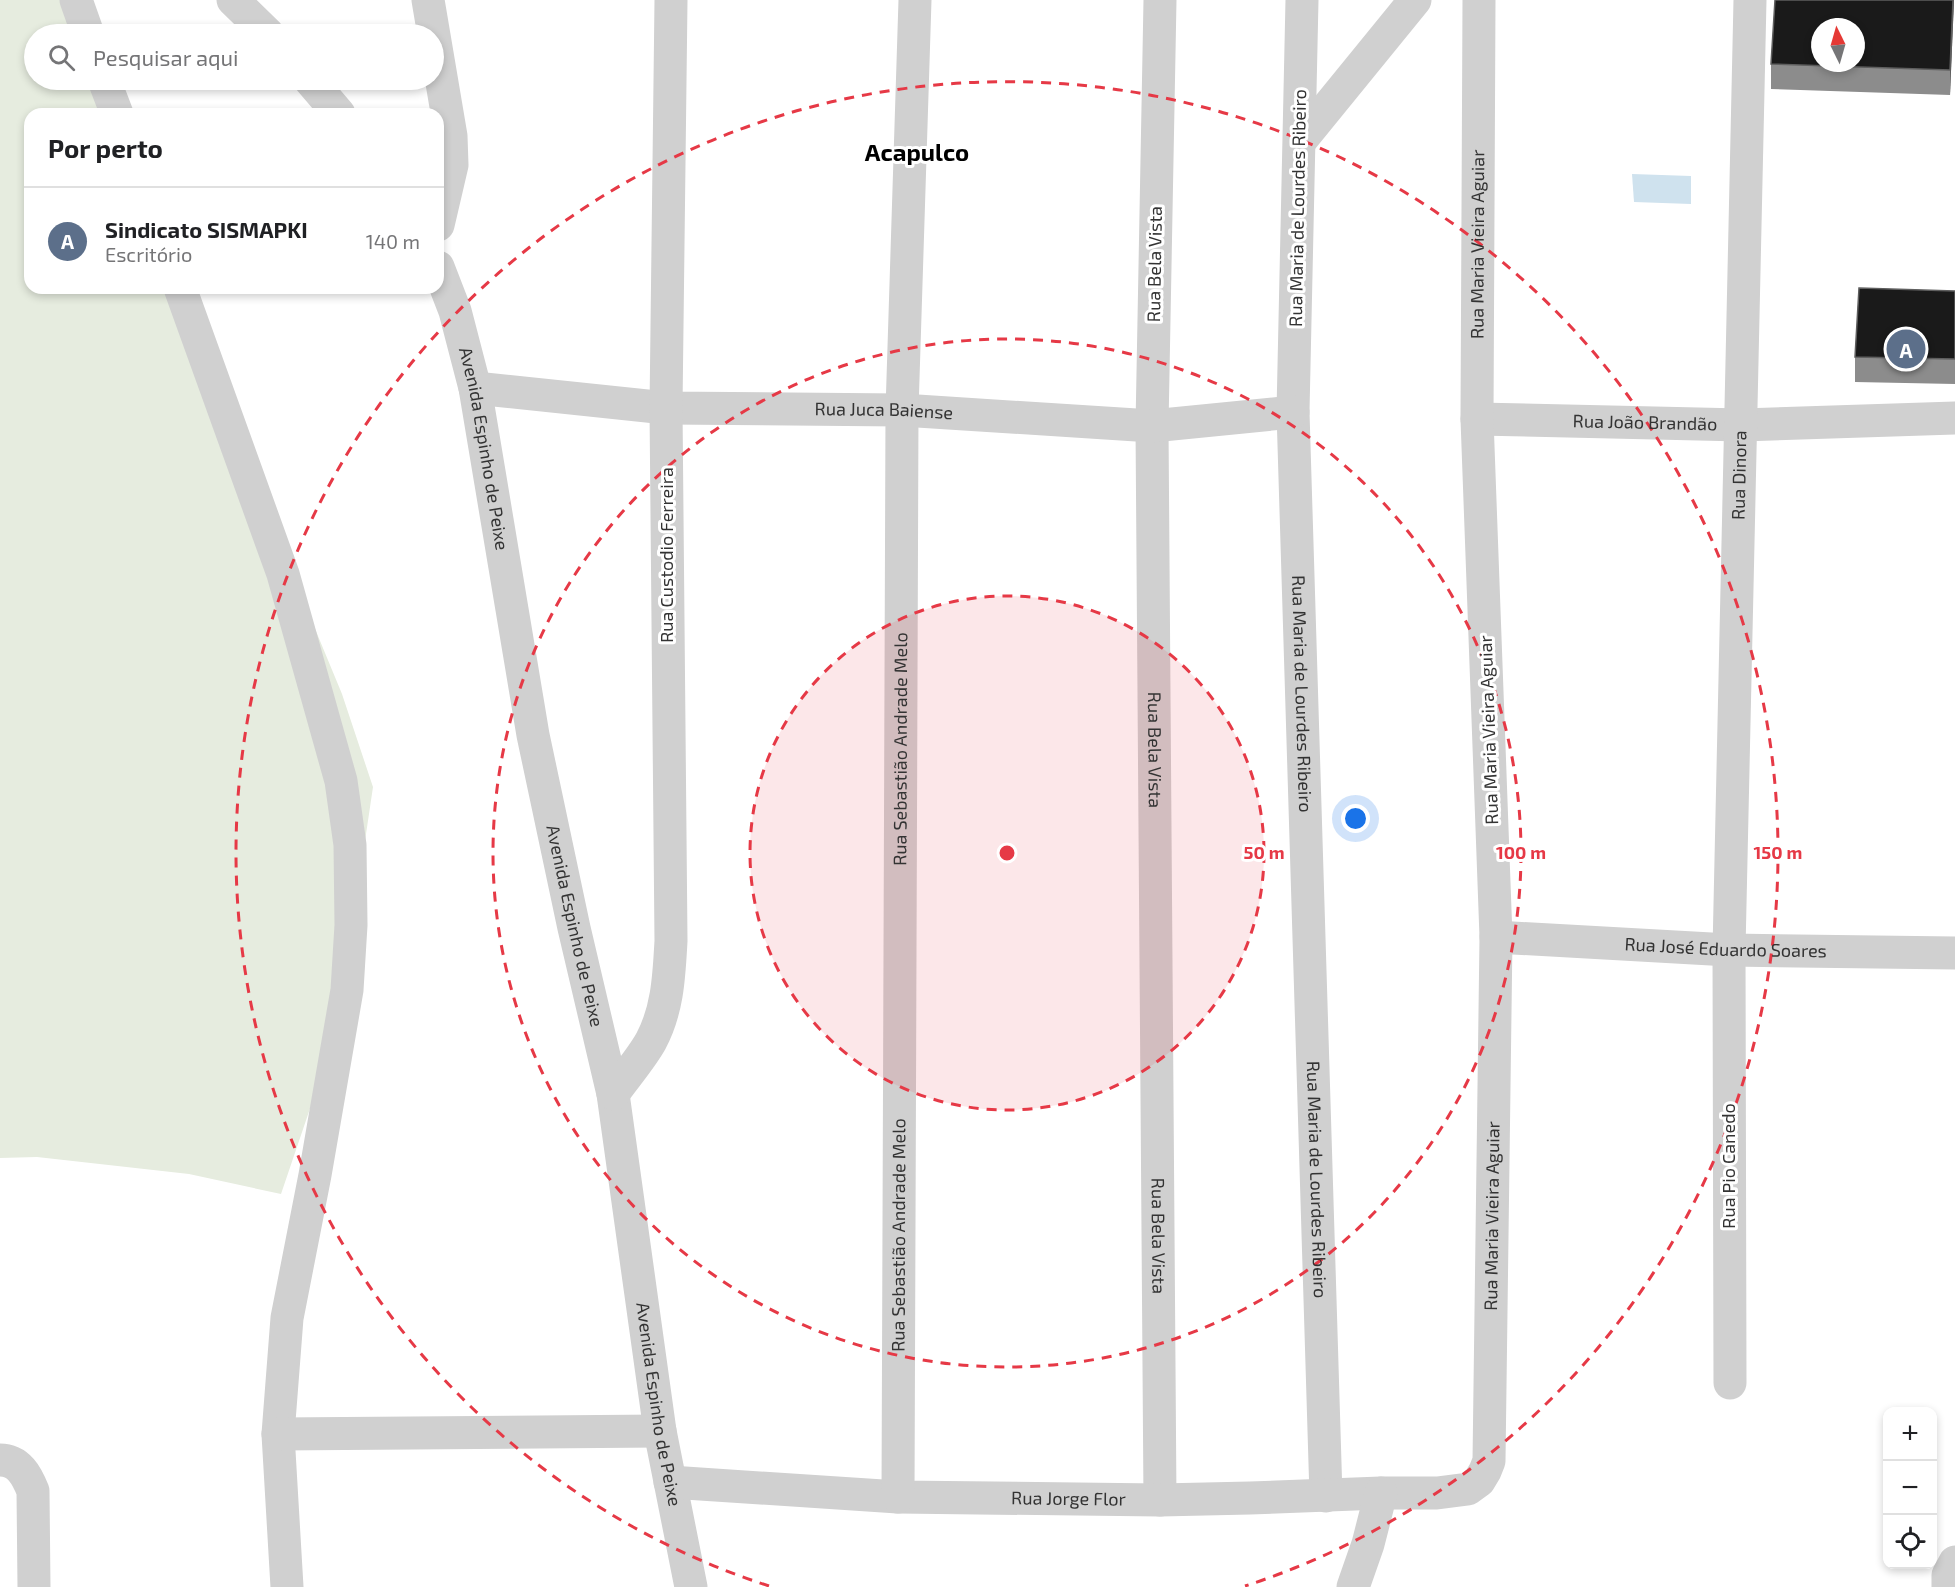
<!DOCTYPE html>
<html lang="pt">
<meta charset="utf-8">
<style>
:root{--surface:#fff;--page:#f2f2f2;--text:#202124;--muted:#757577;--line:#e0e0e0;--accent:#111827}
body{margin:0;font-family:"Exo 2",sans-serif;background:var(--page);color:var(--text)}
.controls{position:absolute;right:18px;bottom:18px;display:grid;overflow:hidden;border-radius:12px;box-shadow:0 3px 9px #0003}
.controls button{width:54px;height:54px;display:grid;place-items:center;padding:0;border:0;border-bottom:2px solid var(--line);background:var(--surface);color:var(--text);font:30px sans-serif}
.compass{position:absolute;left:1811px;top:18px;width:54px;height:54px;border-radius:50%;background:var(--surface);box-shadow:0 3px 9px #0003;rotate:355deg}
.you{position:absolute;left:1356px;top:819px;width:21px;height:21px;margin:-15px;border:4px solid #fff;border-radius:50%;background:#1a73e8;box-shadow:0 0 0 9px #1a73e833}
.badge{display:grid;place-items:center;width:39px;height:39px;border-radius:50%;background:var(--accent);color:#fff;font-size:20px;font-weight:700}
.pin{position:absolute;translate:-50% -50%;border:3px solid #fff;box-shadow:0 2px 6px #0006}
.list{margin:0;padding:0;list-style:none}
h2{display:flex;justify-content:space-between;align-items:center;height:78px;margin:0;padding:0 24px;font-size:26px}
h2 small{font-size:20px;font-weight:400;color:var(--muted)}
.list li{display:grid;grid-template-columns:39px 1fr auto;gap:18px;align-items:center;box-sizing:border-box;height:108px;padding:0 24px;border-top:2px solid var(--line)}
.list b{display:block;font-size:22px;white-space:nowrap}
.list p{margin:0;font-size:20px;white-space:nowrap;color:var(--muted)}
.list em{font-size:20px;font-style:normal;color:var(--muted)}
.icon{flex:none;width:33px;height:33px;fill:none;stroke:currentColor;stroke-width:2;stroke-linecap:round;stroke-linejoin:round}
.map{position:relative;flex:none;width:1955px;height:1587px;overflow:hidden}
.search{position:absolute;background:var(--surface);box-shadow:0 3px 9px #0003;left:24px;top:24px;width:420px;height:66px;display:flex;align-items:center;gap:15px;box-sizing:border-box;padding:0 21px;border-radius:33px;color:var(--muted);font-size:22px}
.panel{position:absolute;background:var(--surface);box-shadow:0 3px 9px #0003;left:24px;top:108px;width:420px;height:186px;border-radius:18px}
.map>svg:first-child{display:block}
</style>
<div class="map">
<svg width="1955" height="1587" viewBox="0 0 1955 1587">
<rect width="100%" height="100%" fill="#fff"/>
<polygon fill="#e6ecdf" points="0,0 80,0 91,34 34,34 34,80 107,80 118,114 30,114 30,288 177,288 193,334 342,694 373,787 337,1029 281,1194 189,1174 37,1157 0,1158"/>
<polygon fill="#cfe2ee" points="1632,174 1691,176 1691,204 1634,202"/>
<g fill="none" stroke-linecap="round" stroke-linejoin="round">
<g stroke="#d0d0d0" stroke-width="33">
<polyline points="76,0 88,34"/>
<polyline points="233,0 268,34"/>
<polyline points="428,0 451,136 452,165 438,225"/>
<path id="s1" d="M1160,0l-8,426 8,1074"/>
<path id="s2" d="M1302,0l-9,412 33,1084"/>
<polyline points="104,80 117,114"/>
<polyline points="310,80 339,114"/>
<polyline points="1301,140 1415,0"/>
<path id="s3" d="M438,267l17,44 20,77 58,347 41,193 39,166 47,337 31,156"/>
<polyline points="180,288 283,574 341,781 350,845 351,925 347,990 315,1175 287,1318 278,1434 287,1587"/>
<path id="s4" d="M475,388l191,20 236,2 250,16 141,-14"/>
<path id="s5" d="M1477,419l265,6 213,-7"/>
<path id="s6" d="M1496,937l233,13 226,3"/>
<path d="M613,1094c12,-17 28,-35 38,-53 17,-32 18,-66 20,-100l-5,-533 5,-408"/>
<path id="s7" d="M1730,1383l-1,-433 21,-950"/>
<polyline points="278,1434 660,1431"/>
<path d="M0,1460c19,0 27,16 33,31l1,96"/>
<path id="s8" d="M670,1482l228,15 262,3 90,-2 131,-5h56l31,-4 11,-8 6,-10 4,-10 7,-524 -19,-518 2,-419"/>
<path id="s9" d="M898,1497l4,-1087 13,-410"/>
<polyline points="1353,1587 1368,1544 1381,1493"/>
<polyline points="1948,1587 1948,1575 1955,1562"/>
</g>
</g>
<g fill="#8c8c8c">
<polygon points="1954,0 1950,95 1771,89 1771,64"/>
<polygon points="1955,291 1955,384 1855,382 1855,357"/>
</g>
<polygon fill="#5f5f5f" points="1953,0 1954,0 1950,95 1950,70"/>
<g fill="#1a1a1a" stroke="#5f5f5f" stroke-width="1.5" fill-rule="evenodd">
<path d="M1775,0h178l-3,70 -179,-6zM1820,27h36v36h-36z"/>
<polygon points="1859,288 1955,291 1955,359 1855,357"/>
</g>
<circle cx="1007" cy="853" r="257" fill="#e63946" fill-opacity=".12"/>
<g fill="none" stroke="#e63946" stroke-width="3" stroke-dasharray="10 8">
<circle cx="1007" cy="853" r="257"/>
<circle cx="1007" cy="853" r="514"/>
<path d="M769 1586A771 771 0 1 1 1245 1586"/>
</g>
<g text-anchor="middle" stroke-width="6" stroke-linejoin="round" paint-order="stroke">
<g font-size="18" fill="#333" stroke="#fff">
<text transform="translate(1298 208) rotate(-89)" y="6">Rua Maria de Lourdes Ribeiro</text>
<text dy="6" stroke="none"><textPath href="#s8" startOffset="2052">Rua Maria Vieira Aguiar</textPath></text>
<text transform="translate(1155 264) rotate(-89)" y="6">Rua Bela Vista</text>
<text dy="6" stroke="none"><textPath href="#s4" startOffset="410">Rua Juca Baiense</textPath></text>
<text dy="6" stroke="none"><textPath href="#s5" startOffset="168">Rua João Brandão</textPath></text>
<text dy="6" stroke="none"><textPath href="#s3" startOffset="188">Avenida Espinho de Peixe</textPath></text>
<text dy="6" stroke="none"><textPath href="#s7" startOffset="908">Rua Dinora</textPath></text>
<text transform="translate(667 555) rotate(-90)" y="6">Rua Custodio Ferreira</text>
<text dy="6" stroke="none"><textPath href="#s2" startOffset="694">Rua Maria de Lourdes Ribeiro</textPath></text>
<text transform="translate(1489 730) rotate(-92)" y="6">Rua Maria Vieira Aguiar</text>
<text dy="6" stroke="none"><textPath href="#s9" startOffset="748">Rua Sebastião Andrade Melo</textPath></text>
<text dy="6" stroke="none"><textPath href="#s1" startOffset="750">Rua Bela Vista</textPath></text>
<text dy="6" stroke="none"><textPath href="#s3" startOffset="674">Avenida Espinho de Peixe</textPath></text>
<text dy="6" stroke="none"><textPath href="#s6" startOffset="230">Rua José Eduardo Soares</textPath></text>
<text transform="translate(1729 1166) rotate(-90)" y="6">Rua Pio Canedo</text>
<text dy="6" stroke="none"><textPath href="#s2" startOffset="1180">Rua Maria de Lourdes Ribeiro</textPath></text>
<text dy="6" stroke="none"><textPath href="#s8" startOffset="1080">Rua Maria Vieira Aguiar</textPath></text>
<text dy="6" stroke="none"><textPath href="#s9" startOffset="262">Rua Sebastião Andrade Melo</textPath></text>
<text dy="6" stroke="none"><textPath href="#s1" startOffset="1236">Rua Bela Vista</textPath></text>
<text dy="6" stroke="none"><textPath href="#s3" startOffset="1160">Avenida Espinho de Peixe</textPath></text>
<text dy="6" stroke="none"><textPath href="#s8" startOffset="399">Rua Jorge Flor</textPath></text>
</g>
<g font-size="24" font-weight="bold" fill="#000" stroke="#fff">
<text x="917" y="161">Acapulco</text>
</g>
</g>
<circle cx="1007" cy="853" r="9" fill="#e63946" stroke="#fff" stroke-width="3"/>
<g font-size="18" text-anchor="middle" font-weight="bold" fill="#e63946" stroke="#fff" stroke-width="6" stroke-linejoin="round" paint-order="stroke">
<text x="1264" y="859">50 m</text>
<text x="1521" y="859">100 m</text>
<text x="1778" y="859">150 m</text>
</g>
</svg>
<div class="controls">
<button>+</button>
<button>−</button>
<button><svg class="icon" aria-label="locate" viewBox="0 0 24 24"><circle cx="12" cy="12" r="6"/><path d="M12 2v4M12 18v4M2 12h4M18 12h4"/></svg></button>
</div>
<svg class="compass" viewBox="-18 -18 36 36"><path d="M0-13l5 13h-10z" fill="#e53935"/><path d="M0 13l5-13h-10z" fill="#757577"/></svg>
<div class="you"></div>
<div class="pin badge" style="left:1906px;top:349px;background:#5c6f8a">A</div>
<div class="search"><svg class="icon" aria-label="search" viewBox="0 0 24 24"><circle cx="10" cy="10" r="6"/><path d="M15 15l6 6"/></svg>Pesquisar aqui</div>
<section class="panel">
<h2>Por perto<small></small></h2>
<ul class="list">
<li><span class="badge" style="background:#5c6f8a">A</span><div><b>Sindicato SISMAPKI</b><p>Escritório</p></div><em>140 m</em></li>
</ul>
</section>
</div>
